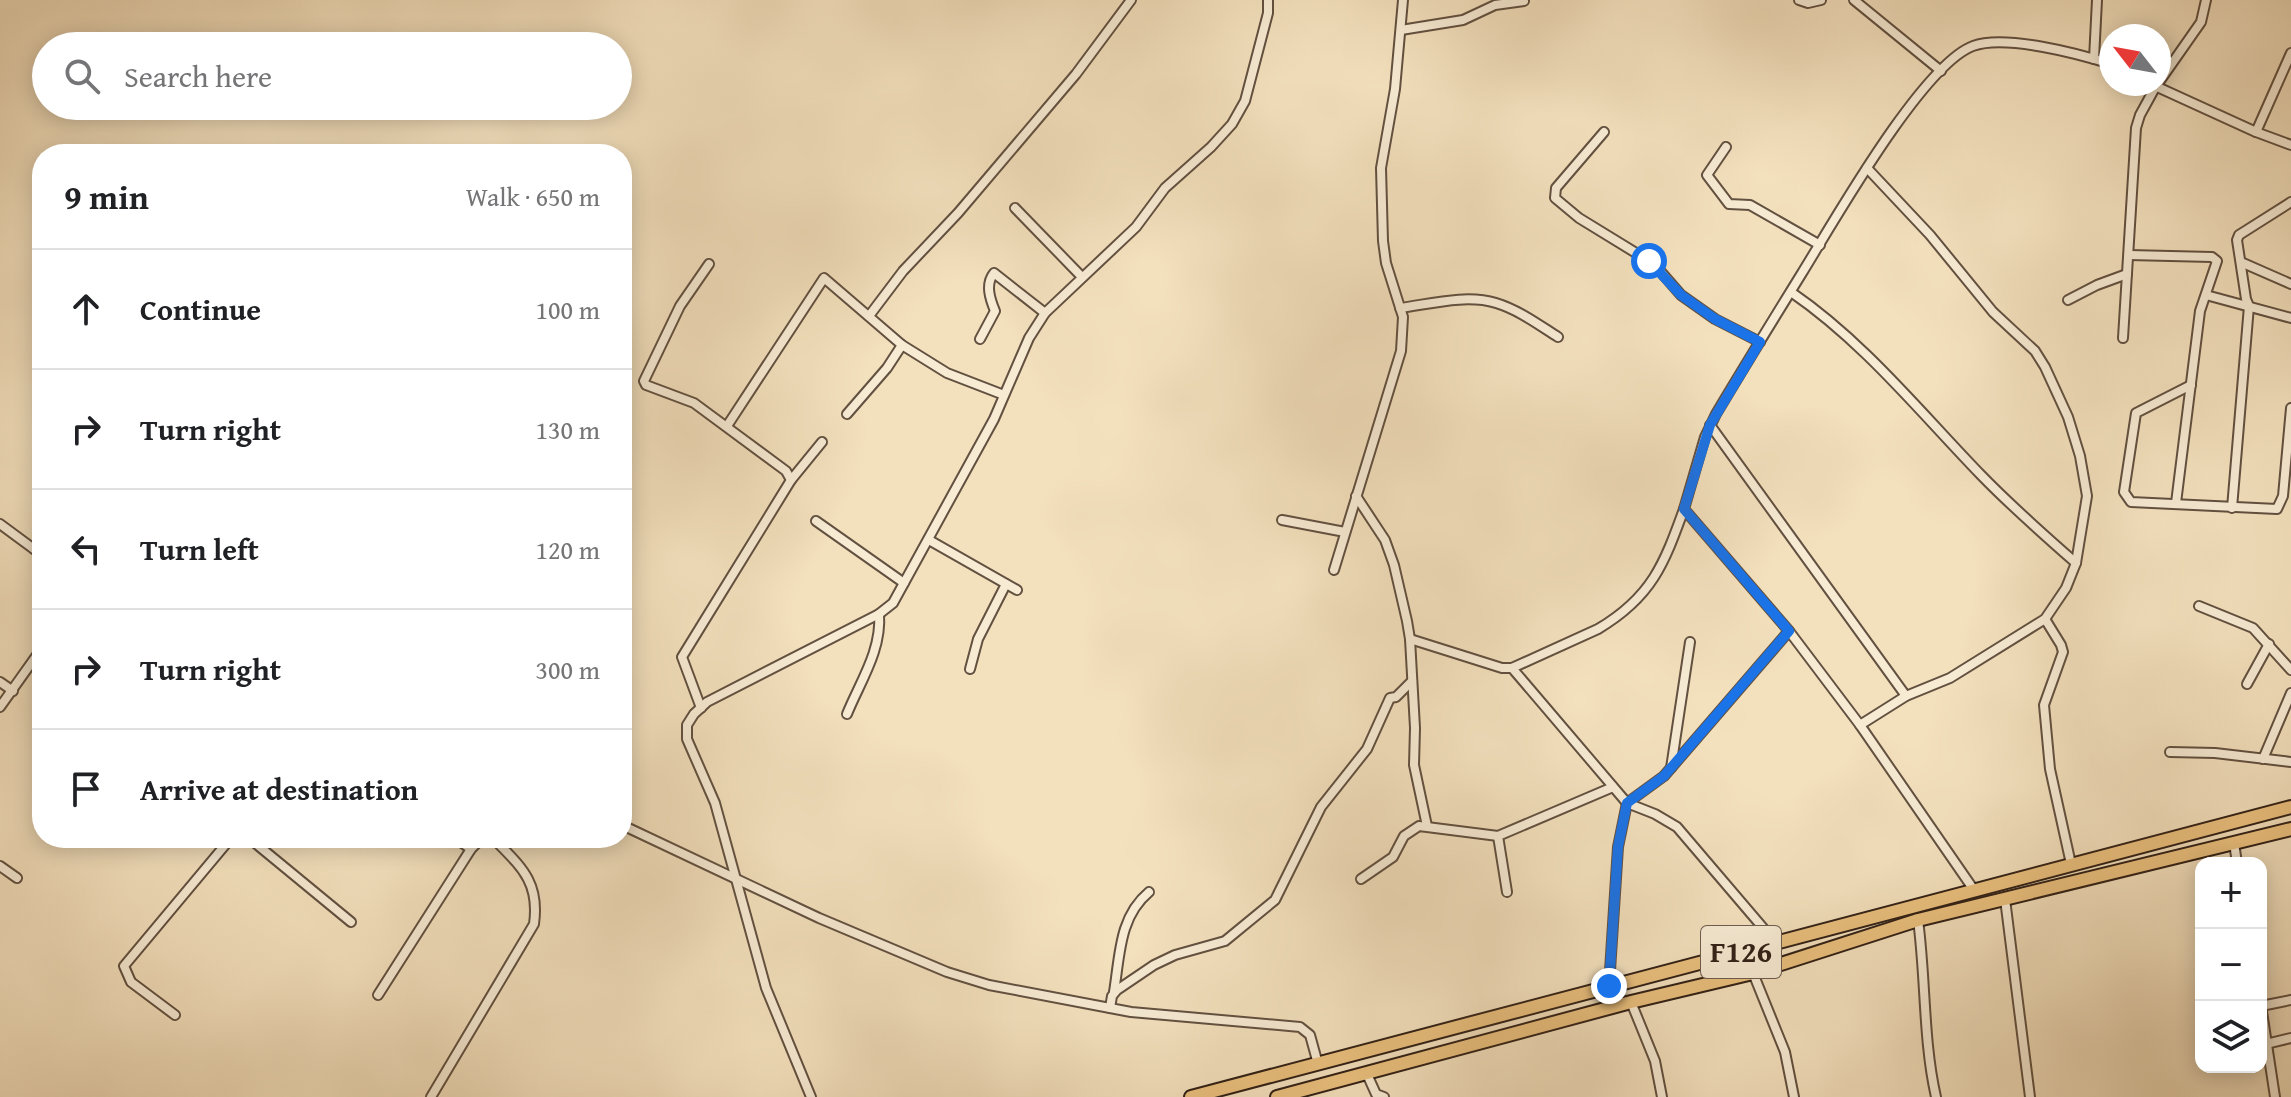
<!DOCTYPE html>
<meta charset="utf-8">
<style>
:root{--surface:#fff;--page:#f6f6f6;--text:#202124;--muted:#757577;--line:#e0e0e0}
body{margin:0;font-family:"Gentium Book Plus",serif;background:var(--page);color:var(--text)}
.controls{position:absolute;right:24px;bottom:24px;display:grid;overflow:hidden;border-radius:16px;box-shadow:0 4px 20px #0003}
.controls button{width:72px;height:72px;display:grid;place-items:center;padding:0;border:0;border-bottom:2px solid var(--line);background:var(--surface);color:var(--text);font:40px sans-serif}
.compass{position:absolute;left:2099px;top:24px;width:72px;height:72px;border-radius:50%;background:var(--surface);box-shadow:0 4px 20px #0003;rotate:301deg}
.stop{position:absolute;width:24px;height:24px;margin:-18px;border:6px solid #1a73e8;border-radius:50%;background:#fff}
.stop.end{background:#1a73e8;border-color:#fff;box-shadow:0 2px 8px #0008}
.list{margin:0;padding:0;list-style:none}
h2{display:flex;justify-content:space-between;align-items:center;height:104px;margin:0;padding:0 32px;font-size:34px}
h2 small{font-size:26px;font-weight:400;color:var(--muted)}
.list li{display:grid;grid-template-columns:52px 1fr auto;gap:24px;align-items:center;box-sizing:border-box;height:120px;padding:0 32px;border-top:2px solid var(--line)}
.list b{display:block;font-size:30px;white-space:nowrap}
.list em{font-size:26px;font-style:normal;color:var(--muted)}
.icon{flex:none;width:44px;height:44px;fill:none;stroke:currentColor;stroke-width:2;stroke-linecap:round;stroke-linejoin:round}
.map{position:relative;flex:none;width:2291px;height:1097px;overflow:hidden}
.search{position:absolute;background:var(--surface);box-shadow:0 4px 20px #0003;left:32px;top:32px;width:600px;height:88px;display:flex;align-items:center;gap:20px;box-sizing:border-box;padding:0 28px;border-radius:44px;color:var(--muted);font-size:30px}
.panel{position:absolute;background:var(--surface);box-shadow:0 4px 20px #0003;left:32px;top:144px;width:600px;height:704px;border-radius:32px}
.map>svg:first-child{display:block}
</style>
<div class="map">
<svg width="2291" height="1097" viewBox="0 0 2291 1097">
<rect width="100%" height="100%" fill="#f3e0bd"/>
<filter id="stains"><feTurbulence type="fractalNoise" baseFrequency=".0025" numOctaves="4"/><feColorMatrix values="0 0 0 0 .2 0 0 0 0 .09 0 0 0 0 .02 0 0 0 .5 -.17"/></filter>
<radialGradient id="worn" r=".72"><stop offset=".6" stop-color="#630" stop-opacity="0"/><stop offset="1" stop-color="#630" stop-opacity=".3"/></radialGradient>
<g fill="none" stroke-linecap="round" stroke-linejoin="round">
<defs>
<g id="street">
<polyline points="1799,0 1808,3 1821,0"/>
<polyline points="1854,0 1941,71"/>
<polyline points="1401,30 1463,20 1495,5 1524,1"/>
<polyline points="2094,59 2097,0"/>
<polyline points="2159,82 2201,22 2206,0"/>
<polyline points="2153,85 2256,132 2291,145"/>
<polyline points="1604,132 1556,188 1555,198 1579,218 1654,264 1681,295 1715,319 1760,342"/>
<polyline points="2256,132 2291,53"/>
<polyline points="1726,147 1707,175 1729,204 1750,205 1820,245"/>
<polyline points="1015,208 1082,277"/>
<polyline points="2129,255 2212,257 2217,261 2200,311 2176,503"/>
<polyline points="2243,263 2291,284"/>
<path d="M1791,292c73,50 129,120 190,183 30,31 63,60 95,88"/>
<polyline points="2206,295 2291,318"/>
<polyline points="2068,300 2097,285 2127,274"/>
<path d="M1400,308c30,-4 66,-14 96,-5 23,7 43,22 62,34"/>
<polyline points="869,316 903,271 958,213 1076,74 1131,0"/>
<polyline points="2123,338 2136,128 2140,115 2157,84"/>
<path d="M980,339l15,-28c-5,-12 -10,-27 -1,-38l51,40"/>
<polyline points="2191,385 2136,413 2124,492 2131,502 2277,509 2283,496 2291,408"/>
<polyline points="847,414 887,368 902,345"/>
<polyline points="1710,425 1906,696"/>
<polyline points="727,426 824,278 902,345 947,373 1004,395"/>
<polyline points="791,480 822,442"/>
<polyline points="1356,496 1385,540 1394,565 1407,621 1410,639 1415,728 1414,765 1427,826"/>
<polyline points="2232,508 2249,306 2246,299 2237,240 2239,235 2291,202"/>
<polyline points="1282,520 1345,532"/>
<polyline points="816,521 904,583"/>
<polyline points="0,524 42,555"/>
<polyline points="929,540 1017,590"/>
<polyline points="34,549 41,537 42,504"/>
<polyline points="1334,570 1401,351 1403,317 1386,263 1383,241 1381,168 1395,89 1403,0"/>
<polyline points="2199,606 2253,628 2291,670"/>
<polyline points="2045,619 2061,645 2063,652 2044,705 2050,769 2071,864"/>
<path d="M1410,639l92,29h10l86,-39c54,-32 66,-65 86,-120"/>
<polyline points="1512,668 1627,803 1655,814 1677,827 1776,943"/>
<polyline points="970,669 978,639 1006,584"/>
<polyline points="0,682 13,691"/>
<polyline points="2247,684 2269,644"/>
<polyline points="0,707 42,648"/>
<polyline points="701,708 682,657 791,480 786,471 694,403 646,385 644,381 680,306 709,264"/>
<path d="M847,714c13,-32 35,-64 32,-100"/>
<polyline points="1860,725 1906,696 1950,678 2045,619 2066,588 2076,563 2087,496 2080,456 2068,417 2045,367 2035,351 1993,312 1930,235 1867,168"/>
<polyline points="2170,752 2215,753 2291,762"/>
<polyline points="2263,759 2291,693"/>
<polyline points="1671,768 1690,642"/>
<polyline points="622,825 819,918 947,972 989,985 1131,1012 1300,1027 1310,1035 1318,1064"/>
<polyline points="249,838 351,922"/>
<polyline points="455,838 471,849"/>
<polyline points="2234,843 2237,863"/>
<polyline points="0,866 17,878"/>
<polyline points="1361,879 1393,857 1404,836 1419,826 1498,836"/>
<path d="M1974,890l-114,-165 -71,-94 -105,-122 21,-72 11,-23c28,-47 57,-94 86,-141 31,-50 120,-208 171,-227 32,-12 106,8 138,18"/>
<polyline points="1507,892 1498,836 1613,787"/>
<polyline points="2005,899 2030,1097"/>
<path d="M1918,920c8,59 5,120 18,177"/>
<polyline points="1753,973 1785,1052 1794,1097"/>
<polyline points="1609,986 1618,847 1627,803 1664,776 1789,631"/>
<path d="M1114,992c6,-37 5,-75 35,-100"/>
<polyline points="378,995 471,849 482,838"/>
<polyline points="1631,1002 1655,1061 1662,1097"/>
<polyline points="2261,1005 2275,1097"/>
<polyline points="2261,1006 2291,1000"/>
<polyline points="1110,1008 1112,996 1117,990 1154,965 1175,955 1225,941 1275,900 1321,807 1367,749 1390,698 1396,697 1412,681"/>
<polyline points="175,1015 131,982 124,966 231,838"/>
<polyline points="2266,1044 2291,1038"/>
<polyline points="1366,1072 1376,1094 1384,1097"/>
<path d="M431,1097l103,-173c6,-43 -14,-58 -41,-86"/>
<polyline points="811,1097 766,988 715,803 687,739 687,725 694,714 707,702 879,614 893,603 994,419 1029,338 1045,313 1136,227 1165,188 1211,147 1232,124 1245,101 1268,13 1268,0"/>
</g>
<g id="primary">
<polyline points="1191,1097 2291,807"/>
<polyline points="1277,1097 1631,1002 1753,973 1918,920 2291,829"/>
</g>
</defs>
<use href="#street" stroke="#625040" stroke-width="12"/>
<use href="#primary" stroke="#312016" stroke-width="16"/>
<use href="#street" stroke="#f7ebd4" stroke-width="8"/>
<use href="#primary" stroke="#eac07e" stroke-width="12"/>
</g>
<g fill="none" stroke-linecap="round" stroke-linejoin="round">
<polyline stroke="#1a73e8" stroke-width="10" points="1609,986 1618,847 1627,803 1664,776 1789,631 1684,509 1710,425 1760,342 1715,319 1681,295 1649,261"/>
</g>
<g text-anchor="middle" stroke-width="6" stroke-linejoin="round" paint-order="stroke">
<rect fill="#f7ebd4" stroke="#6c5d4f" stroke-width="2" x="1701" y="926" width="80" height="52" rx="6"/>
<g font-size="30" font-weight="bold" fill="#312016">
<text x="1741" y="962">F126</text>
</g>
</g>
<rect width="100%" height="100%" filter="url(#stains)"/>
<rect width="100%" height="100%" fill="url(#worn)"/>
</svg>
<div class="controls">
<button>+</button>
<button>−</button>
<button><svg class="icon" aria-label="layers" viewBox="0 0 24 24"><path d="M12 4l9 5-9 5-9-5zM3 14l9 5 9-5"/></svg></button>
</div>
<svg class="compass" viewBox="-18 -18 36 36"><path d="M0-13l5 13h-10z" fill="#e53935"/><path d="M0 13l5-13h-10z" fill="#757577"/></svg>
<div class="stop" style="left:1649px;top:261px"></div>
<div class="stop end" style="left:1609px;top:986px"></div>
<div class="search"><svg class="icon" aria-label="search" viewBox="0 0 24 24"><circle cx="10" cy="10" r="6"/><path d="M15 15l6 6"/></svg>Search here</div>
<section class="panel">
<h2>9 min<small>Walk · 650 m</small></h2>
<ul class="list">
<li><svg class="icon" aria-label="ahead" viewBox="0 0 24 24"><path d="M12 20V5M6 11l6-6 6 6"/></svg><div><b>Continue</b></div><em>100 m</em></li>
<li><svg class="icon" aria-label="right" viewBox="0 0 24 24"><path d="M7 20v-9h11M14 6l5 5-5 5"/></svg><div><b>Turn right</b></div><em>130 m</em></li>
<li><svg class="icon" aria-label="left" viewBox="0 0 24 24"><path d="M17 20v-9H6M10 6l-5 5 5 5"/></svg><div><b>Turn left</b></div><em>120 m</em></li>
<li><svg class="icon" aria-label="right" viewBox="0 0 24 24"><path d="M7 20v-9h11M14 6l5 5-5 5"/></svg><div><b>Turn right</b></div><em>300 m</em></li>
<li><svg class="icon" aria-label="arrive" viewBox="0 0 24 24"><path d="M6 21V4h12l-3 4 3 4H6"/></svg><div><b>Arrive at destination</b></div></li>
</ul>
</section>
</div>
